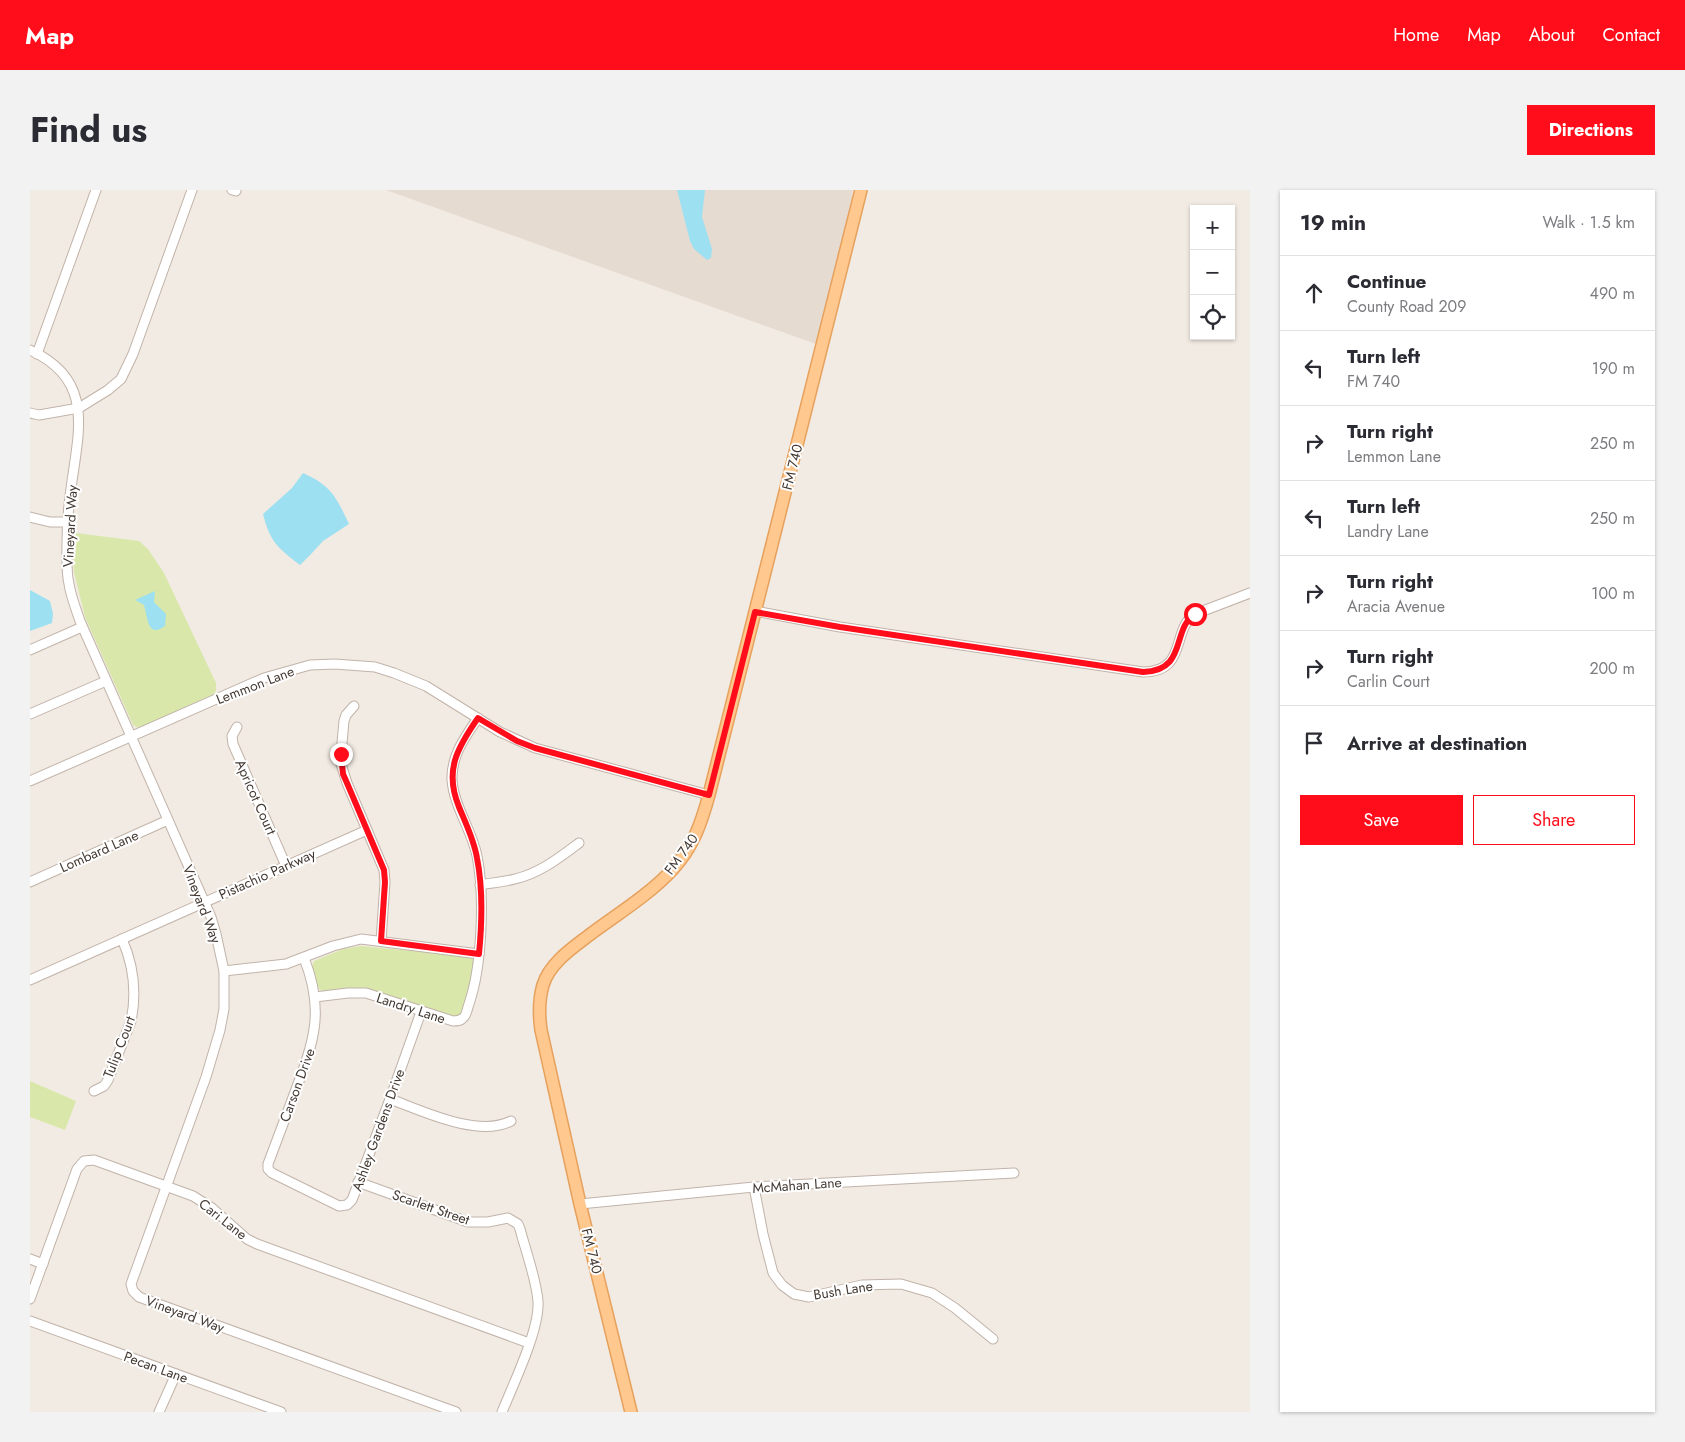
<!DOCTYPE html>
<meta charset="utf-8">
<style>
:root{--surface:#fff;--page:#f2f2f3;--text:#2b2b33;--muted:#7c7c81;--line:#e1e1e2;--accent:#ff0d1b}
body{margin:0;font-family:Jost,sans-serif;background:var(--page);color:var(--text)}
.controls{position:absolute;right:15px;top:15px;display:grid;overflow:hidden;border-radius:0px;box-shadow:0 1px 4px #0004}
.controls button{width:45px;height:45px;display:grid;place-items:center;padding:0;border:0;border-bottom:1px solid var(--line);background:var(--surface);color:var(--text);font:25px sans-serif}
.stop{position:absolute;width:15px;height:15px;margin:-11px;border:4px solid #ff0d1b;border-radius:50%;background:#fff}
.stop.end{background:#ff0d1b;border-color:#fff;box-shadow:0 1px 5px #0008}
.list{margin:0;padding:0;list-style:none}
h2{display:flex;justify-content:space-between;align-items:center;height:65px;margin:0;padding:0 20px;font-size:21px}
h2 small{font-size:16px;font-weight:400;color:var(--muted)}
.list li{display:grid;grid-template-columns:32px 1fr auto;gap:15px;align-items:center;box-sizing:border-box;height:75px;padding:0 20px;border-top:1px solid var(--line)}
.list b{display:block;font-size:19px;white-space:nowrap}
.list p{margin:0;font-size:16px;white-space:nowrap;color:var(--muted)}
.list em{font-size:16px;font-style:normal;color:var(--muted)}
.actions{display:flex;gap:10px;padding:15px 20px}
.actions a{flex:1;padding:11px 0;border:1px solid var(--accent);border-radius:0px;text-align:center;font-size:18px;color:var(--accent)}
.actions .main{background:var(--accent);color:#fff}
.icon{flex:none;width:28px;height:28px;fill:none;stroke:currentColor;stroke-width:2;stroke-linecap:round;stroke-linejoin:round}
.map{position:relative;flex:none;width:1220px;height:1222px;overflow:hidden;border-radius:0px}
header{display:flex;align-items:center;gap:30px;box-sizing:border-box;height:70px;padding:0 25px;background:var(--accent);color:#fff}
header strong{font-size:24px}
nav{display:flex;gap:28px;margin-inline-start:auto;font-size:18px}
.intro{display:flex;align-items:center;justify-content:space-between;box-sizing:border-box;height:120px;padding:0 30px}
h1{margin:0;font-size:35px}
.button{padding:12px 22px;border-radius:0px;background:var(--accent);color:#fff;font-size:18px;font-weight:700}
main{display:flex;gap:30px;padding:0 30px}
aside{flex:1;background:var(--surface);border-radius:0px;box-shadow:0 1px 4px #0004}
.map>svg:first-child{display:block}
</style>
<header>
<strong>Map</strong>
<nav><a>Home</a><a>Map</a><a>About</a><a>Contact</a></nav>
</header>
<div class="intro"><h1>Find us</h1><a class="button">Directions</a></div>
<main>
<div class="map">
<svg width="1220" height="1222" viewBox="0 0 1220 1222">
<rect width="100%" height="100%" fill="#f2ebe3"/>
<polygon fill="#e6dbd1" points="356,0 823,0 806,86 786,154"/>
<g fill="#d9e8aa">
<polygon points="46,343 109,351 118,359 134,383 186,493 186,501 184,504 112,537 108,538 103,535 55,427 44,382 42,346"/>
<polygon points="331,756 442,767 445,771 444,776 434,819 430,826 421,828 348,802 335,799 294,802 289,799 282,776 284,771 313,759"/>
<polygon points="0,891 46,911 35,940 0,927"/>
</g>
<g fill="#9de0f2">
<polygon points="647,0 675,0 672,27 682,59 681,68 677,70 664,59 660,51"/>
<path d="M273,283c29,13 33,24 46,51l-26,17 -11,12 -12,12c-22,-17 -30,-23 -37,-51l29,-26z"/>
<polygon points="0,400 20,411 23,424 22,433 0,441"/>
<path d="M125,401l-1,11 12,12 -1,12c-20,15 -17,-16 -22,-22 -1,0 -7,-4 -8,-4z"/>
</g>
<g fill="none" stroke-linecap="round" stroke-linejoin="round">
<defs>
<g id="minor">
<polyline points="202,0 206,1"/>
<path d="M0,160c62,28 50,76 42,131 -3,20 -5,41 -5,61 0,13 -1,30 2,42 2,13 7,25 11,37l131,296 5,17 8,37v38l-4,21 -14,47 -75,207 2,7 6,6 317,115"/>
<polyline points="7,164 66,0"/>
<polyline points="0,223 9,225 49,218 78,200 91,189 103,164 162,0"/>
<polyline points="0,327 20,332 38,332"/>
<path d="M725,421l85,16 303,45c45,0 28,-43 52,-58l55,-21"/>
<polyline points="0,460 52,437"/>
<polyline points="324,516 316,525 314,531 311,564 311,574 317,593 354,680 355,692 351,751"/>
<polyline points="0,524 76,491"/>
<polyline points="207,537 202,546 203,554 256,676"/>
<polyline points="0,591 234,488 280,475 305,474 345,477 364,483 396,496 470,542 505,558 679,605"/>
<polyline points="0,692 138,630"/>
<path d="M450,695c11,-2 23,-3 35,-6 25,-6 44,-21 64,-36"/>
<path d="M274,768c21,53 10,83 -9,134 -9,24 -18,48 -27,72v5l4,4 67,33 8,-1 5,-5 38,-101 31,-87"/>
<polyline points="194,781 256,774 303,756 331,749 449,764"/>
<polyline points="0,790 337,640"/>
<path d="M285,807l33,-4h18l87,28c4,0 7,0 10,-3 4,-3 4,-9 6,-14 13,-38 16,-108 8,-148 -5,-26 -23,-49 -25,-76 -1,-24 13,-43 26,-62"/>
<path d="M64,901l10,-5 4,-6 23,-59c6,-29 3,-55 -9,-82"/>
<path d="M360,909c33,12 88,39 121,22"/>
<path d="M328,992l110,40h20l20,-4 10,6 2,5c6,23 16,49 18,72 2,28 -25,84 -36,111"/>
<polyline points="724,997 733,1044 743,1083 752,1095 764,1104 779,1107 832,1095 871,1094 902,1103 925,1118 963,1149"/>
<polyline points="550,1014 724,997 984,983"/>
<polyline points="0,1069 13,1074"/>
<polyline points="0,1109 47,979 54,971 64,970 163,1006 182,1018 217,1049 227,1054 499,1153"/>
<polyline points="0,1131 251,1222"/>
<polyline points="129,1222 146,1184"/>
</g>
<path id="major" d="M601,1222l-51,-208 -39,-174c-2,-14 -2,-31 2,-45 7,-23 31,-38 49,-52 27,-20 58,-39 81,-64 20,-22 28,-45 36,-74l152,-605"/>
</defs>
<use href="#minor" stroke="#c1b3a9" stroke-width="11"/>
<use href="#major" stroke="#e6a15d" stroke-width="14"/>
<use href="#minor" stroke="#fff" stroke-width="9"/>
<use href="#major" stroke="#ffc88f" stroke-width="11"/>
</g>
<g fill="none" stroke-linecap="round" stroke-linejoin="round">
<path stroke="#ff0d1b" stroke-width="6" d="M311,564l2,20 4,9 37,87 1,12 -4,59 98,13c3,-31 4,-66 -2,-96 -3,-18 -11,-34 -18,-51 -15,-36 -2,-59 19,-89l39,23 18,7 174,47 46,-183 85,15 303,45c45,-1 28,-43 52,-58"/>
</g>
<g text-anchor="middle" stroke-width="4" stroke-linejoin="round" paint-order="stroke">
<g font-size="14" fill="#443a33" stroke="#fff">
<text transform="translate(762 277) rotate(-76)" y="5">FM 740</text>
<text transform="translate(40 336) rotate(-87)" y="5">Vineyard Way</text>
<text transform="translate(225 495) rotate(-21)" y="5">Lemmon Lane</text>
<text transform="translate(226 607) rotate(66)" y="5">Apricot Court</text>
<text transform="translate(69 661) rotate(-24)" y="5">Lombard Lane</text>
<text transform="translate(651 664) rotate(-54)" y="5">FM 740</text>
<text transform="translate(237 684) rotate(-24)" y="5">Pistachio Parkway</text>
<text transform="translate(172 714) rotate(69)" y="5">Vineyard Way</text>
<text transform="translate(381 818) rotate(18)" y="5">Landry Lane</text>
<text transform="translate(89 857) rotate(-69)" y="5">Tulip Court</text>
<text transform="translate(267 895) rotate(-70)" y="5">Carson Drive</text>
<text transform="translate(348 940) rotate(-70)" y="5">Ashley Gardens Drive</text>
<text transform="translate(767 995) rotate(-4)" y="5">McMahan Lane</text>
<text transform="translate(401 1017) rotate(19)" y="5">Scarlett Street</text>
<text transform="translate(193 1029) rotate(38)" y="5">Cari Lane</text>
<text transform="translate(562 1061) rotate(76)" y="5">FM 740</text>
<text transform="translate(813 1100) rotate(-9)" y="5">Bush Lane</text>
<text transform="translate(155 1124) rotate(20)" y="5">Vineyard Way</text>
<text transform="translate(126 1177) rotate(20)" y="5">Pecan Lane</text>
</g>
</g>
</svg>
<div class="controls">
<button>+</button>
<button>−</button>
<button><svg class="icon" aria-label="locate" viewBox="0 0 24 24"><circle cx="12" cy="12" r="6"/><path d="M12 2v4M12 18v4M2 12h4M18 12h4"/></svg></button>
</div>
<div class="stop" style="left:1165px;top:424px"></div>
<div class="stop end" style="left:311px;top:564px"></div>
</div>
<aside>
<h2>19 min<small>Walk · 1.5 km</small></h2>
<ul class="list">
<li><svg class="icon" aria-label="ahead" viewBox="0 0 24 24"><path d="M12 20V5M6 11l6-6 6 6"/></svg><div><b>Continue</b><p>County Road 209</p></div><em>490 m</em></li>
<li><svg class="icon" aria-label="left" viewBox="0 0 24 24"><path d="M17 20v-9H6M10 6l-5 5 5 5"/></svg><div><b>Turn left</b><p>FM 740</p></div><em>190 m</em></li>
<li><svg class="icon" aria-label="right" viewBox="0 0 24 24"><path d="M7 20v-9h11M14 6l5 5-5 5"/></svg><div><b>Turn right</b><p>Lemmon Lane</p></div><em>250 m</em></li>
<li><svg class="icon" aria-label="left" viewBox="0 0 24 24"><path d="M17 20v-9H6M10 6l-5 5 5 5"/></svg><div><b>Turn left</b><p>Landry Lane</p></div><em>250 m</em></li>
<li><svg class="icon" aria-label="right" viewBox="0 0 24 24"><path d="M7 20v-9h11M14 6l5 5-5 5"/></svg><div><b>Turn right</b><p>Aracia Avenue</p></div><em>100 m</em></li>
<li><svg class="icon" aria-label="right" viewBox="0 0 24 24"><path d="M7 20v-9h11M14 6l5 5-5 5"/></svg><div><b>Turn right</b><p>Carlin Court</p></div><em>200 m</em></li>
<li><svg class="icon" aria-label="arrive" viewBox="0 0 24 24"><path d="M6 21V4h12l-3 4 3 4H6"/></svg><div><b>Arrive at destination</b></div></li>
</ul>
<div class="actions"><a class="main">Save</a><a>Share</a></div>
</aside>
</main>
